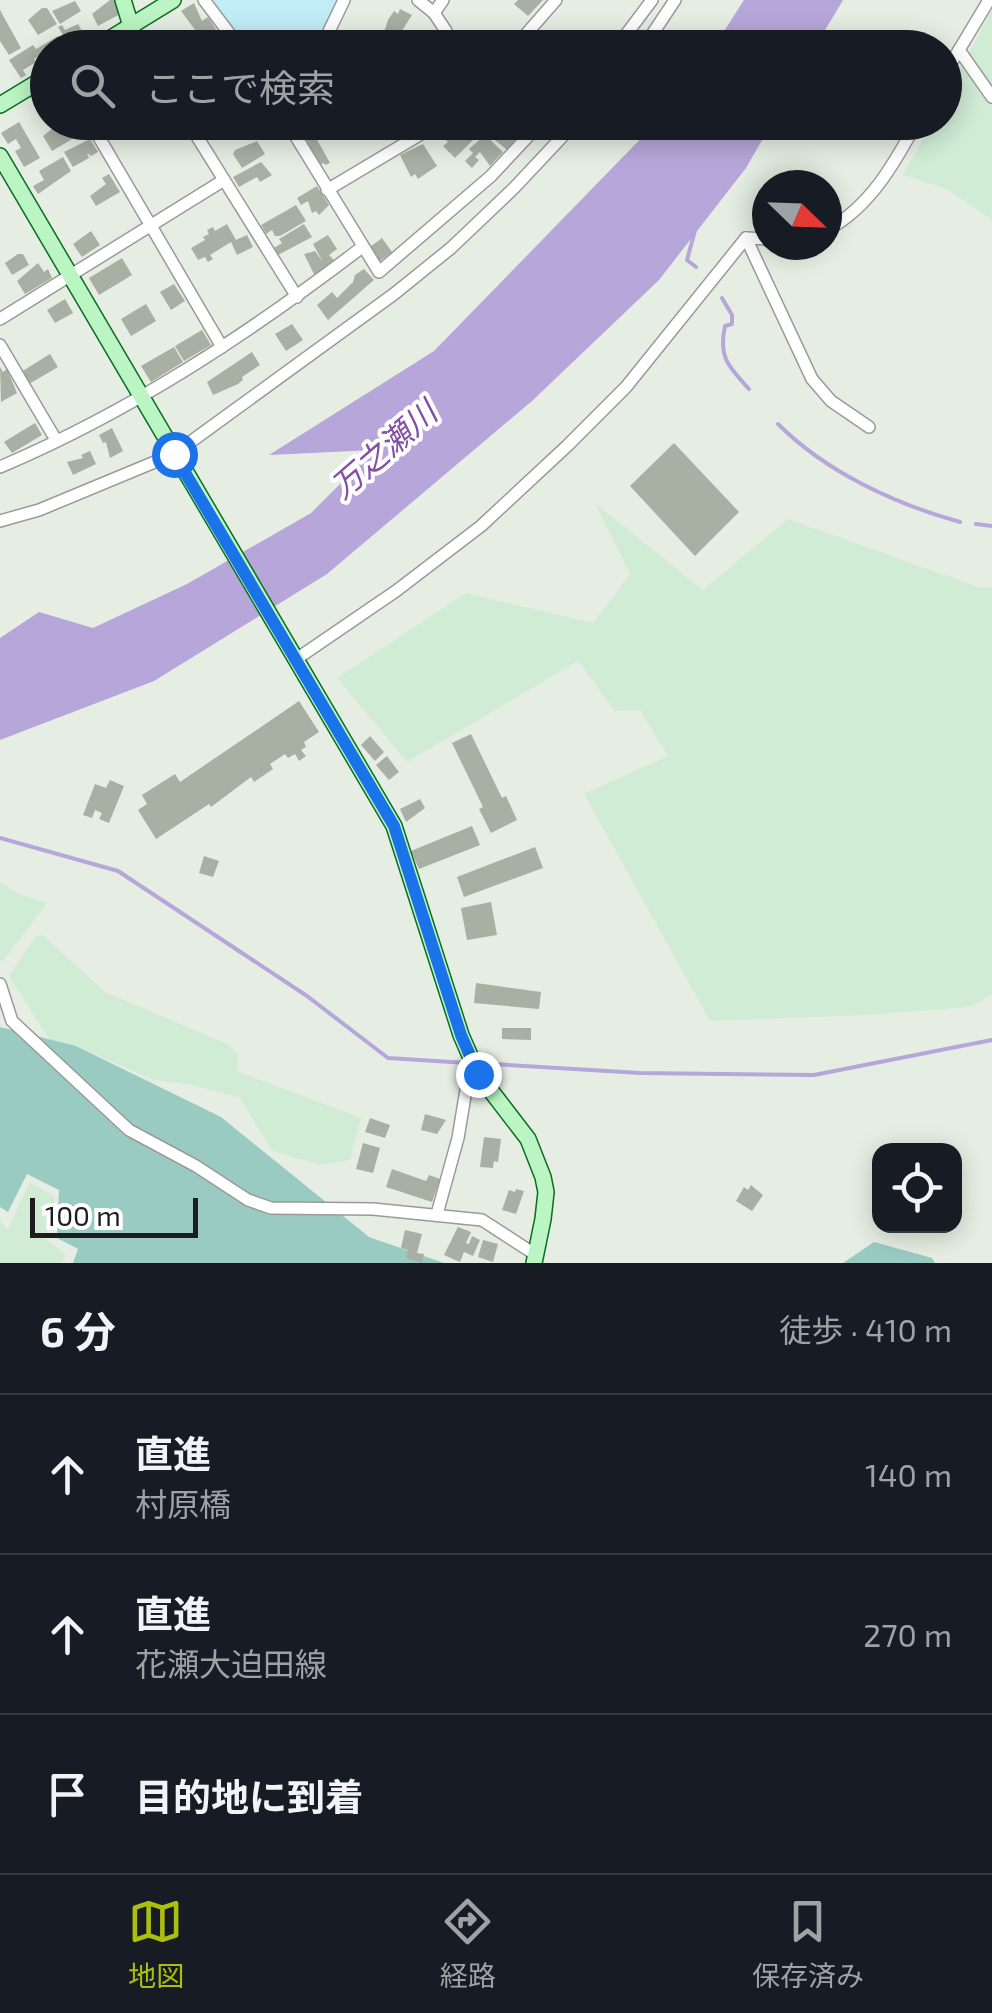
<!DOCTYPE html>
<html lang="ja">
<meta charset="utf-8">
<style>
:root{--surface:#171b24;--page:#20242c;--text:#f1f3f6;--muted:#9ea1a6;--line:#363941;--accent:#abbf0c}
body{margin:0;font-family:"Exo 2","Noto Sans JP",sans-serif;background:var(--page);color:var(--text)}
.controls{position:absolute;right:30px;bottom:30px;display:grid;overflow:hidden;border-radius:20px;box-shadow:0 5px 25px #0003}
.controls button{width:90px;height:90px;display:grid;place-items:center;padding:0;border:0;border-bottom:2px solid var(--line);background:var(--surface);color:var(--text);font:50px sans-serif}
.compass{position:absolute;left:752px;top:170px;width:90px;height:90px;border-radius:50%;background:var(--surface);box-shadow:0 5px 25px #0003;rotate:113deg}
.scale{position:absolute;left:30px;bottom:25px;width:168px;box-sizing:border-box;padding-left:10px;border:5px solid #1d1d1d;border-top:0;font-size:28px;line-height:35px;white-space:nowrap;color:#1d1d1d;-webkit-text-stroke:8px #fff;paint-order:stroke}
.stop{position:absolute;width:30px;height:30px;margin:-22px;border:8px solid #1a73e8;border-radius:50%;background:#fff}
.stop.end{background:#1a73e8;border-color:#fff;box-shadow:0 2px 10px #0008}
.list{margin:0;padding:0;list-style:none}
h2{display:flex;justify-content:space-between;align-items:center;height:130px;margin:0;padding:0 40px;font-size:42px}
h2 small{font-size:32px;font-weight:400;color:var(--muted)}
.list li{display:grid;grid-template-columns:65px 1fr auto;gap:30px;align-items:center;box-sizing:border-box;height:160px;padding:0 40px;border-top:2px solid var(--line)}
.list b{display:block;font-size:38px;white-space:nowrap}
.list p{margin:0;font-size:32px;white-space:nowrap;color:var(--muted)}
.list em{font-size:32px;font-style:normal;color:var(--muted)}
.icon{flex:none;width:55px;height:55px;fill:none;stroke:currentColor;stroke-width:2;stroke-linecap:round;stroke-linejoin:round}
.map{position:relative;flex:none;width:992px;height:1263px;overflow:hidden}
.search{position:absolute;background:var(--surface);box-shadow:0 5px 25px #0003;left:30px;right:30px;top:30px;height:110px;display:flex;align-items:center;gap:25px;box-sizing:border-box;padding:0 35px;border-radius:55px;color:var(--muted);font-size:38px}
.sheet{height:610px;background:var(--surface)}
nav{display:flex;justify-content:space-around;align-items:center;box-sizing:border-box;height:140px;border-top:2px solid var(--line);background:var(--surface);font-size:28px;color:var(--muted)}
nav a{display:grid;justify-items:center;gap:5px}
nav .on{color:var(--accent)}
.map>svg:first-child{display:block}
</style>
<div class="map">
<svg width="992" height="1263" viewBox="0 0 992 1263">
<rect width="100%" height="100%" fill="#e6eee3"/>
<g fill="#d0ecd5">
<polygon points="992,10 992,220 949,190 903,175 932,123 944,122 945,98"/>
<polygon points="595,503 703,590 788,519 978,587 992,587 992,995 969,1007 868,1015 710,1021 584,794 668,756 640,710 615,711 578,661 407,762 337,678 466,593 593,623 630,574"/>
<polygon points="0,882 19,894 47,903 3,961 0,960"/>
<polygon points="43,935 105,992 227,1044 238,1054 237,1071 361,1118 350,1160 320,1165 272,1151 240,1098 187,1084 153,1080 76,1046 49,1039 9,976 36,936"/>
<polygon points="30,1182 55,1197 46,1239 67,1256 59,1263 0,1263 0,1221 8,1229"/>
</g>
<g fill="#9acbc2">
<polygon points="0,1027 76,1046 221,1117 369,1237 444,1263 73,1263 78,1249 57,1238 59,1190 27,1174 8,1212 0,1207"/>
<polygon points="874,1242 932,1258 935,1263 843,1263"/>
</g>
<polygon fill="#c2ecf6" points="213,0 339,0 315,47 232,32"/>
<g fill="#b7a6d9">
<polygon points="744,0 843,0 815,47 714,47"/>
<polygon points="656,123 772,123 746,168 659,280 532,401 327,574 154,681 0,740 0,638 39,612 93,628 187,584 311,513 374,450 269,455 434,351"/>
</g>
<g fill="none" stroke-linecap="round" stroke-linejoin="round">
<g stroke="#b7a6d9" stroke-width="4">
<polyline points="696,267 687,260 696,227"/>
<path d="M722,298l10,17v9l-7,2c-7,32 4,41 24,63"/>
<path d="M778,424c48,48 117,80 182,98"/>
<polyline points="976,524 992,526"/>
<polyline points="0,838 118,871 307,996 388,1058 467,1063"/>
<polyline points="477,1063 640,1073 814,1075 992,1040"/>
</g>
</g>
<g fill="#a8afa3">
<polygon points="110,0 115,0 120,14 98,26 92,14"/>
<polygon points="518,0 543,0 528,16 514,4"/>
<polygon points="75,1 81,11 60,24 52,11"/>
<polygon points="194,3 202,21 208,17 217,31 204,42 181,11"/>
<polygon points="42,8 47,8 57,24 38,35 28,20"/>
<polygon points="400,9 412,15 391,48 371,48 374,41 380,44 388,20 394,11 398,14"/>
<polygon points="0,10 21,48 9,55 0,41"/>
<polygon points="78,24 86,38 71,47 58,27 62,25 65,30"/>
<polygon points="58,36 61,48 48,48 48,60 45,62 41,55 34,59 36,62 23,70 26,75 21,78 9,60 33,45 36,49"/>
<polygon points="19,122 40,158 24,167 15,151 21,148 16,139 8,144 1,133"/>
<polygon points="69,122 81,122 83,127 77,131 79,135 52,151 43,136 53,128 60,128"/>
<polygon points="144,122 172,122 147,139 139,125"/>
<polygon points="509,122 513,122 522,131 507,150 495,140"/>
<polygon points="461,128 473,140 455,158 443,146 448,142 444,138 453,129 456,133"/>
<polygon points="314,134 330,163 325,165 324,163 319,165 306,139"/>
<polygon points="485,135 503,152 490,166 480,152 475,157 479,160 472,168 465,161 473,153 469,149"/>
<polygon points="90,139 98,152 91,156 87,153 89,158 73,167 64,152"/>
<polygon points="257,141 265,154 242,168 233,154 235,150"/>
<polygon points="423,144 437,166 418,179 415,174 411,177 400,155"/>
<polygon points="63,157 71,171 38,194 33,186 44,180 39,171"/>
<polygon points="261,162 272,175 260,182 257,177 239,187 233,177"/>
<polygon points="109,174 120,192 96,206 90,196 106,184 102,178"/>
<polygon points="317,186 329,205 319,215 316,211 312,213 308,201 301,205 297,198"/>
<polygon points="296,205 306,221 280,236 275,236 272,230 266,234 261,225"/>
<polygon points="227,224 236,240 247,235 253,247 237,255 231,242 210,255 213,259 208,262 205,257 198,260 191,248 205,240 203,237 209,234 207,230 213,227 215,231"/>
<polygon points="304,224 312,237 278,255 274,248 282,243 279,239"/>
<polygon points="91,231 100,245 82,257 73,244"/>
<polygon points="328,235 337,249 329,255 335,261 315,276 304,254 315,251 323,262 313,244"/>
<polygon points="382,238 392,252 380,261 370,247"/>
<polygon points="18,254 23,254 29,265 12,275 5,263"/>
<polygon points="122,258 132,275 99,295 89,278"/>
<polygon points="38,263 44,272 48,269 52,278 25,294 17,281"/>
<polygon points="364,269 374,280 328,320 317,305 332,292 337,298 353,282 355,275"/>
<polygon points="174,284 185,301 171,310 160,292"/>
<polygon points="65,299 73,313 55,323 47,310"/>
<polygon points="146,304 156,321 131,336 121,319"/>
<polygon points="292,324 303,340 286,351 275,334"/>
<polygon points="202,330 211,345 184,361 175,346"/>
<polygon points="174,347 183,362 151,382 141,366"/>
<polygon points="252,352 260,365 242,377 243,380 238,384 213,395 207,382"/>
<polygon points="50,354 58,367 29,384 21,372"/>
<polygon points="0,367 3,372 7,369 17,393 1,402"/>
<polygon points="35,423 42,435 12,453 4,442"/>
<polygon points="112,428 123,451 110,458 106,442 103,443 99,435"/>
<polygon points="674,443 739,512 695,556 630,486"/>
<polygon points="90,451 96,464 73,475 67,462 83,458 81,455"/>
<polygon points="299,701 319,732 304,742 306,747 301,750 306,756 299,761 295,754 288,758 285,754 270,764 273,769 254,782 251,777 211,807 209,804 156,839 138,810 147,804 142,795 175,774 180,782"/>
<polygon points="471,734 502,798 506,796 517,820 491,833 479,809 483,807 452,743"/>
<polygon points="370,736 384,752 375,761 361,745"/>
<polygon points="387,756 399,772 389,780 376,765"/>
<polygon points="110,780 124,786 109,823 99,819 102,813 95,810 92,818 83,815 95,784 106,788"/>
<polygon points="420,799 425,808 406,822 400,809"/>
<polygon points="472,826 480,845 419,869 411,851"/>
<polygon points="535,847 543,868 464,897 457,877"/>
<polygon points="204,856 219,861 213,877 199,873"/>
<polygon points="491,902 497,935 467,940 461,908"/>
<polygon points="476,983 541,992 539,1009 474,1003"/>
<polygon points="502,1028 531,1028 531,1040 502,1039"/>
<polygon points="425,1114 446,1120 437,1134 421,1130"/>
<polygon points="370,1118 390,1125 385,1138 365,1132"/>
<polygon points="484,1137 501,1139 498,1162 494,1161 493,1168 480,1167"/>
<polygon points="363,1143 380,1148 373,1173 356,1169"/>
<polygon points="392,1169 426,1181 429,1175 440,1179 432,1202 386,1187"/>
<polygon points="751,1185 763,1195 752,1211 736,1201 744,1187 748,1190"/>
<polygon points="516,1189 524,1191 516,1214 502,1210 509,1190 515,1192"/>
<polygon points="458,1227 471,1232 466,1243 469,1244 472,1236 480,1240 473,1256 464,1252 460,1262 444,1255"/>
<polygon points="405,1230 422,1234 417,1253 424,1254 422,1263 406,1258 408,1250 401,1248"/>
<polygon points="483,1240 498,1244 493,1262 478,1257"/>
</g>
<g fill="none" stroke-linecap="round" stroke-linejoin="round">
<defs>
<g id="street">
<polyline points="204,0 232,37 273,48"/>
<polyline points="418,0 434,13 446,31 442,48"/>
<polyline points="434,13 443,0"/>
<polyline points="131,26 144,48"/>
<polyline points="321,48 344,0"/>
<polyline points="514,48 556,0"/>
<polyline points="616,48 652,0"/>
<polyline points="643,48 675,0"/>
<polyline points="959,50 992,97"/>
<polyline points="944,75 989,0"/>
<polyline points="90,122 222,347"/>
<polyline points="188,122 297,297"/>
<polyline points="287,122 379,272 491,176 533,131 554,122"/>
<polyline points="296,136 331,122"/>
<polyline points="327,190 441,122"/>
<path d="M827,230c43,-23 67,-66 90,-108"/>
<polyline points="746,238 812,379 831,401 869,427"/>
<polyline points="746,238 767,239"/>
<polyline points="0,319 224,180"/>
<polyline points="0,345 56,440"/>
<path d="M0,467c132,-56 248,-133 361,-219"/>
<polyline points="0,521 39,510 174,454 394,294 451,248 514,188 576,122"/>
<polyline points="295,660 396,591 481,526 567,446 626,387 746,238"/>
<polyline points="0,984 12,1021 129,1130 196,1166 248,1200 271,1208 373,1209 482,1220 536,1255"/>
<polyline points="437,1214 458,1138 466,1090 478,1074"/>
</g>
<g id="secondary">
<polyline points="123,0 131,26"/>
<polyline points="95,48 173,0"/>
<polyline points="0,105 48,76"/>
<polyline points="0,156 394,826 461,1035 478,1074 528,1139 543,1177 546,1192 543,1219 534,1263"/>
</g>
</defs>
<use href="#street" stroke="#9a9a9a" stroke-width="14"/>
<use href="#secondary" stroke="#0b6d20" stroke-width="18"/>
<use href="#street" stroke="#fff" stroke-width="11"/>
<use href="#secondary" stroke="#baf5c3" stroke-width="15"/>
</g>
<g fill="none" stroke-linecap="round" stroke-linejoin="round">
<polyline stroke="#1a73e8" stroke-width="12" points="174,454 394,826 461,1035 478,1074"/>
</g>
<g text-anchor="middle" stroke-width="8" stroke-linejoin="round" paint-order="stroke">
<g font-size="32" font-style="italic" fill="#854fa7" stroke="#fff">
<text transform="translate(384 450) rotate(-41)" y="11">万之瀬川</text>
</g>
</g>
</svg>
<div class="controls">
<button><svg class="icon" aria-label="locate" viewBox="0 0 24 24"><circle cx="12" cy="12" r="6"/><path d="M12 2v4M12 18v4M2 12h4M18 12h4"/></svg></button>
</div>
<svg class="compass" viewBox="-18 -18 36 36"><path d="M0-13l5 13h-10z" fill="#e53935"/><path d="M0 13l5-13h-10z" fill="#9ea1a6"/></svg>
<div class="scale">100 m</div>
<div class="stop" style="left:174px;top:454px"></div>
<div class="stop end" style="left:478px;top:1074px"></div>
<div class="search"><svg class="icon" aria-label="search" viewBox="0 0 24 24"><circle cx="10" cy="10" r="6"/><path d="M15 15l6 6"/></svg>ここで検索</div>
</div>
<section class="sheet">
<h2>6 分<small>徒歩 · 410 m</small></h2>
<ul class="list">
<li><svg class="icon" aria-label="ahead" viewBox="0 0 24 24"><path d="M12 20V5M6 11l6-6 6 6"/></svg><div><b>直進</b><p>村原橋</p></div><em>140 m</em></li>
<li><svg class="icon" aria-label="ahead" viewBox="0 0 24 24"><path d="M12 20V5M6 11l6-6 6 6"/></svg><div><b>直進</b><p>花瀬大迫田線</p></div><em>270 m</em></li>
<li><svg class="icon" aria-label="arrive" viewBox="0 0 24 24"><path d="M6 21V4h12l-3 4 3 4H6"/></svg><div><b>目的地に到着</b></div></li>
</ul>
</section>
<nav>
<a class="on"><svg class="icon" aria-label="map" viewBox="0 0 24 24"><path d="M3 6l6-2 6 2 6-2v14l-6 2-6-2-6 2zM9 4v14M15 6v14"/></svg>地図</a>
<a><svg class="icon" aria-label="directions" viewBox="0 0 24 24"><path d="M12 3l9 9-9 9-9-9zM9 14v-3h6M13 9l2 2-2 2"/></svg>経路</a>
<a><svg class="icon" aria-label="saved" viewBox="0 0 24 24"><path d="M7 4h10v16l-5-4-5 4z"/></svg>保存済み</a>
</nav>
